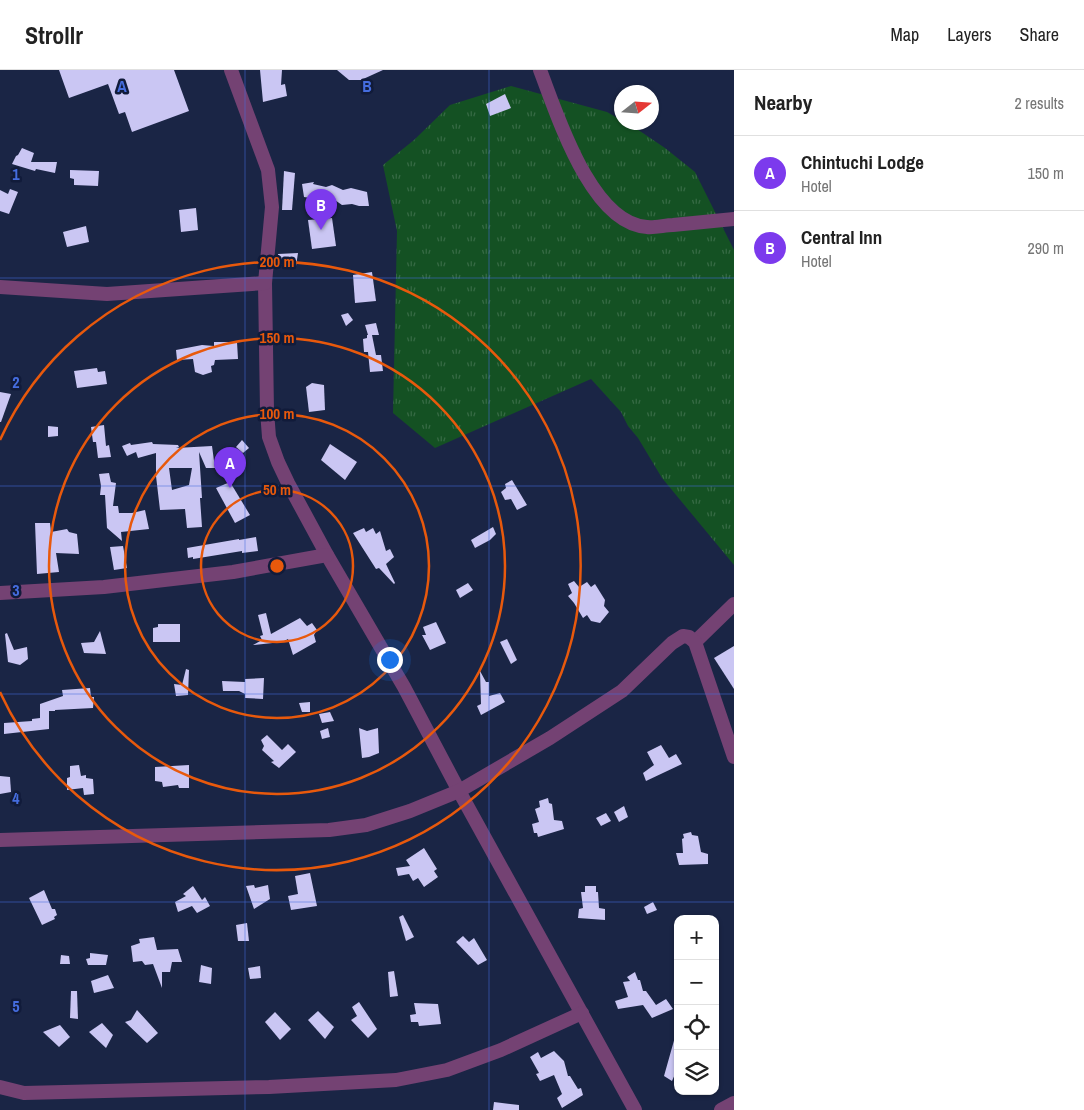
<!DOCTYPE html>
<meta charset="utf-8">
<style>
:root{--surface:#fff;--page:#f2f2f2;--text:#222;--muted:#767676;--line:#e0e0e0;--accent:#7c3aed}
body{margin:0;font-family:"Archivo Narrow",sans-serif;background:var(--page);color:var(--text)}
.controls{position:absolute;right:15px;bottom:15px;display:grid;overflow:hidden;border-radius:10px;box-shadow:0 1px 4px #0004}
.controls button{width:45px;height:45px;display:grid;place-items:center;padding:0;border:0;border-bottom:1px solid var(--line);background:var(--surface);color:var(--text);font:25px sans-serif}
.compass{position:absolute;left:614px;top:15px;width:45px;height:45px;border-radius:50%;background:var(--surface);box-shadow:0 1px 4px #0004;rotate:73deg}
.you{position:absolute;left:389px;top:589px;width:18px;height:18px;margin:-12px;border:4px solid #fff;border-radius:50%;background:#1a73e8;box-shadow:0 0 0 8px #1a73e833}
.badge{display:grid;place-items:center;width:32px;height:32px;border-radius:50%;background:var(--accent);color:#fff;font-size:16px;font-weight:700}
.pin{position:absolute;translate:-50% -41px;filter:drop-shadow(0 1px 2px #0008)}
.pin::after{content:'';position:absolute;top:26px;width:18px;height:15px;background:inherit;clip-path:polygon(0 0,100% 0,50% 100%)}
.list{margin:0;padding:0;list-style:none}
h2{display:flex;justify-content:space-between;align-items:center;height:65px;margin:0;padding:0 20px;font-size:21px}
h2 small{font-size:16px;font-weight:400;color:var(--muted)}
.list li{display:grid;grid-template-columns:32px 1fr auto;gap:15px;align-items:center;box-sizing:border-box;height:75px;padding:0 20px;border-top:1px solid var(--line)}
.list b{display:block;font-size:19px;white-space:nowrap}
.list p{margin:0;font-size:16px;white-space:nowrap;color:var(--muted)}
.list em{font-size:16px;font-style:normal;color:var(--muted)}
.icon{flex:none;width:28px;height:28px;fill:none;stroke:currentColor;stroke-width:2;stroke-linecap:round;stroke-linejoin:round}
.map{position:relative;flex:none;width:734px;height:1040px;overflow:hidden}
header{display:flex;align-items:center;gap:30px;box-sizing:border-box;height:70px;padding:0 25px;background:var(--surface);border-bottom:1px solid var(--line)}
header strong{font-size:24px}
nav{display:flex;gap:28px;margin-inline-start:auto;font-size:18px}
main{display:flex}
aside{flex:1;background:var(--surface)}
.map>svg:first-child{display:block}
</style>
<header>
<strong>Strollr</strong>
<nav><a>Map</a><a>Layers</a><a>Share</a></nav>
</header>
<main>
<div class="map">
<svg width="734" height="1040" viewBox="0 0 734 1040">
<defs>
<pattern id="grass-tufts" width="24" height="20" patternUnits="userSpaceOnUse" patternTransform="scale(1.25)"><rect width="24" height="20" fill="#145123"/><path d="M3 7l-1-3M5 7V3M7 7l1-3M15 17l-1-3M17 17v-4M19 17l1-3" fill="none" stroke="#366a44"/></pattern>
</defs>
<rect width="100%" height="100%" fill="#1a2545"/>
<polygon fill="url(#grass-tufts)" points="511,16 607,42 621,50 622,52 627,53 634,57 665,78 695,102 734,180 734,495 662,408 638,368 628,356 621,342 591,309 435,378 393,343 397,161 383,95 414,70 450,35"/>
<g fill="#cac6f3" fill-rule="evenodd">
<polygon points="59,0 174,0 189,41 132,62 125,42 119,44 108,14 69,28"/>
<polygon points="260,0 282,0 281,15 285,14 287,26 263,32"/>
<polygon points="337,0 383,0 361,10 349,10"/>
<polygon points="505,24 511,38 490,46 486,34"/>
<polygon points="22,78 34,83 31,92 57,92 55,103 36,99 35,101 12,94 16,86 18,85"/>
<polygon points="70,100 99,101 98,116 74,115 74,109 70,108"/>
<polygon points="284,101 295,103 292,140 282,140"/>
<polygon points="314,112 313,114 326,117 332,115 343,120 351,118 367,122 369,136 359,136 352,134 342,135 329,126 329,130 323,130 304,127 302,114"/>
<polygon points="10,119 18,122 9,144 0,141 0,120 8,124"/>
<polygon points="196,138 198,160 181,162 179,140"/>
<polygon points="332,148 336,176 312,179 308,150"/>
<polygon points="86,156 89,172 67,177 63,162"/>
<polygon points="298,183 296,196 278,194 278,184"/>
<polygon points="372,202 376,231 355,233 353,205"/>
<polygon points="348,243 353,250 346,256 341,245"/>
<polygon points="376,253 379,265 372,265 376,285 381,285 383,301 370,302 368,282 364,282 363,269 367,268 367,265 372,265 368,265 365,255"/>
<polygon points="214,272 237,272 238,289 215,290 214,295 211,296 212,302 203,305 195,302 193,289 177,290 176,280 202,275 214,276"/>
<polygon points="97,298 98,302 105,301 107,314 77,318 74,301"/>
<polygon points="312,313 324,315 325,340 309,342 306,317"/>
<polygon points="0,322 11,324 1,352 0,352"/>
<polygon points="104,355 106,376 109,375 111,387 98,388 96,372 93,372 91,357"/>
<polygon points="48,356 58,357 58,366 48,367"/>
<polygon points="242,370 249,378 243,383 236,377"/>
<path d="M152,372l1,2 25,1 1,2 -3,1 36,-2 3,22h-9l-7,-16 3,46h-2l2,29 -15,1 -2,-19 -25,1 -4,-34v-23l-18,5 -2,-6 -9,4 -5,-10 8,-3 1,2zM169,398h23l-3,17 -17,5z"/>
<polygon points="330,374 357,392 345,410 321,390"/>
<polygon points="109,403 111,412 116,413 113,436 118,436 119,443 132,443 145,440 149,459 121,462 122,471 107,458 105,425 100,425 101,416 99,404"/>
<polygon points="512,410 527,435 517,440 511,429 505,430 501,422 506,418 505,414"/>
<polygon points="230,412 250,445 235,453 216,418"/>
<polygon points="35,453 50,453 51,462 67,459 69,462 77,464 79,484 56,483 59,502 37,504"/>
<polygon points="493,457 496,464 490,470 475,478 471,470"/>
<polygon points="364,458 366,462 373,458 376,464 380,461 386,481 390,479 394,487 386,494 395,513 394,514 379,498 376,499 353,463"/>
<polygon points="256,467 258,481 242,483 242,481 193,489 193,487 188,488 187,478 239,469 239,470"/>
<polygon points="123,476 127,498 114,500 110,477"/>
<polygon points="574,511 579,517 587,512 591,517 595,514 605,530 604,536 609,542 600,553 591,551 587,545 583,548 574,533 568,526 572,523 568,514"/>
<polygon points="468,513 473,520 460,528 456,520"/>
<polygon points="266,543 271,564 300,548 307,556 312,553 317,560 314,565 316,572 293,585 288,569 282,572 253,575 262,570 260,566 263,565 258,545"/>
<polygon points="436,552 446,573 430,580 422,565 426,565 423,557"/>
<polygon points="158,554 180,554 180,572 153,572 153,558 158,557"/>
<polygon points="100,561 106,584 84,583 81,573 94,572"/>
<polygon points="7,563 14,580 27,577 28,589 20,595 8,592 5,564"/>
<polygon points="507,569 517,590 511,594 500,572"/>
<polygon points="734,576 734,619 714,588"/>
<polygon points="186,599 189,600 188,625 176,626 174,614 182,615"/>
<polygon points="480,601 486,612 489,612 489,626 500,623 505,632 481,645 477,636 481,634"/>
<polygon points="264,608 263,629 245,628 245,624 239,621 223,621 222,611 245,612 245,609"/>
<polygon points="90,618 91,627 94,627 93,638 55,640 55,641 49,641 49,659 4,664 4,653 32,651 32,649 40,648 40,634 63,626 62,620"/>
<polygon points="310,632 310,642 302,642 299,633"/>
<polygon points="330,642 334,651 322,653 319,644"/>
<polygon points="328,658 330,667 322,669 320,661"/>
<polygon points="359,658 367,661 378,658 379,683 369,687 362,688"/>
<polygon points="267,665 282,680 288,674 296,682 279,698 271,692 274,691 262,680 264,676 261,670"/>
<polygon points="661,675 669,688 676,684 682,694 646,711 643,703 654,695 647,682"/>
<polygon points="79,695 81,706 86,705 86,708 93,709 94,724 84,725 83,718 67,720 67,708 70,707 70,696"/>
<polygon points="189,695 189,718 179,718 178,715 163,717 162,712 155,711 155,697"/>
<polygon points="0,706 10,707 11,722 0,724"/>
<polygon points="548,728 549,733 552,734 554,750 562,751 564,759 538,767 537,763 534,763 532,754 539,752 535,739 540,737 539,731"/>
<polygon points="624,736 628,747 619,752 614,742"/>
<polygon points="606,743 611,751 601,756 596,748"/>
<polygon points="691,762 692,765 698,766 701,782 708,784 708,794 679,795 676,783 683,783 682,769 684,768 683,764"/>
<polygon points="424,778 437,799 434,801 438,807 424,817 418,808 413,811 409,804 398,806 396,798 410,796 406,790"/>
<polygon points="310,803 317,836 291,840 288,826 298,824 295,806"/>
<polygon points="254,815 255,818 268,815 270,829 254,839 246,816"/>
<polygon points="193,816 202,830 205,827 210,836 197,843 192,836 178,842 175,832 186,826 183,824"/>
<polygon points="585,816 596,816 596,822 598,822 599,838 605,839 605,850 578,848 579,839 583,838 581,822 585,822"/>
<polygon points="44,820 52,839 55,839 57,845 54,847 55,849 42,855 29,828"/>
<polygon points="653,832 657,840 647,844 644,837"/>
<polygon points="403,845 414,867 406,871 399,847"/>
<polygon points="247,853 249,871 238,871 236,855"/>
<polygon points="463,866 469,872 474,868 487,890 478,895 456,872"/>
<polygon points="154,867 157,880 178,879 182,892 172,892 170,902 162,902 162,918 153,894 145,895 142,891 133,892 131,876 140,873 139,869"/>
<polygon points="90,883 108,885 106,895 88,895 86,889 90,888"/>
<polygon points="61,885 69,886 70,894 60,894"/>
<polygon points="201,895 212,898 211,914 199,912"/>
<polygon points="260,896 261,908 250,909 248,898"/>
<polygon points="394,901 398,926 390,927 388,902"/>
<polygon points="635,902 638,910 640,910 643,921 646,921 656,935 666,929 673,939 652,948 643,935 618,939 615,931 628,927 623,912 630,911 627,907"/>
<polygon points="108,905 114,918 94,923 91,911"/>
<polygon points="71,921 77,921 78,949 70,948"/>
<polygon points="359,932 377,959 368,968 351,950 357,946 352,937"/>
<polygon points="414,933 438,934 441,954 419,956 418,952 411,952 410,945 416,944"/>
<polygon points="137,940 158,963 147,973 125,952 131,950"/>
<polygon points="318,941 334,957 325,969 308,950"/>
<polygon points="275,942 291,959 280,970 265,952"/>
<polygon points="102,953 113,965 106,978 89,962"/>
<polygon points="60,955 70,967 59,977 43,962"/>
<polygon points="675,967 678,967 678,1002 676,1002 672,1011 664,1006"/>
<polygon points="554,981 564,991 568,1006 570,1006 578,1019 581,1018 583,1025 562,1038 557,1028 562,1024 554,1005 540,1011 536,1004 539,1003 530,987 538,982 541,988"/>
<polygon points="494,1032 519,1035 519,1040 493,1040"/>
</g>
<g fill="none" stroke-linecap="round" stroke-linejoin="round">
<g stroke="#744273" stroke-width="14">
<polyline points="231,0 268,100 272,137 265,213 267,341 269,367 278,392 288,413 327,485 404,617 459,721 635,1040"/>
<path d="M540,0c17,44 51,154 107,157 8,1 18,-2 26,-2 21,-2 41,-4 61,-6"/>
<polyline points="0,217 107,224 265,213"/>
<polyline points="0,523 104,517 233,502 327,485"/>
<polyline points="695,572 734,534"/>
<polyline points="0,770 329,760 366,755 410,741 459,721 550,668 622,621 672,573 683,566 689,567 695,572 734,687"/>
<polyline points="0,1017 24,1023 269,1017 396,1010 447,1000 501,980 582,943"/>
<polyline points="721,1040 734,1033"/>
</g>
</g>
<path fill="none" stroke="#456ddf" stroke-width="1" stroke-opacity="0.55" d="M245,0v1040M489,0v1040M0,208h734M0,416h734M0,624h734M0,832h734"/>
<g fill="none" stroke="#e8590c" stroke-width="2.5">
<circle cx="277" cy="496" r="76"/>
<circle cx="277" cy="496" r="152"/>
<circle cx="277" cy="496" r="228"/>
<path d="M0 370A304 304 0 1 1 0 622"/>
</g>
<g font-size="16" text-anchor="middle" font-weight="bold" fill="#456ddf" stroke="#111b3a" stroke-width="5" stroke-linejoin="round" paint-order="stroke">
<text x="122" y="22">A</text>
<text x="367" y="22">B</text>
<text x="16" y="110">1</text>
<text x="16" y="318">2</text>
<text x="16" y="526">3</text>
<text x="16" y="734">4</text>
<text x="16" y="942">5</text>
</g>
<circle cx="277" cy="496" r="8" fill="#e8590c" stroke="#111b3a" stroke-width="2.5"/>
<g font-size="15" text-anchor="middle" font-weight="bold" fill="#e8590c" stroke="#111b3a" stroke-width="5" stroke-linejoin="round" paint-order="stroke">
<text x="277" y="197">200 m</text>
<text x="277" y="273">150 m</text>
<text x="277" y="349">100 m</text>
<text x="277" y="425">50 m</text>
</g>
</svg>
<div class="controls">
<button>+</button>
<button>−</button>
<button><svg class="icon" aria-label="locate" viewBox="0 0 24 24"><circle cx="12" cy="12" r="6"/><path d="M12 2v4M12 18v4M2 12h4M18 12h4"/></svg></button>
<button><svg class="icon" aria-label="layers" viewBox="0 0 24 24"><path d="M12 4l9 5-9 5-9-5zM3 14l9 5 9-5"/></svg></button>
</div>
<svg class="compass" viewBox="-18 -18 36 36"><path d="M0-13l5 13h-10z" fill="#e53935"/><path d="M0 13l5-13h-10z" fill="#767676"/></svg>
<div class="you"></div>
<div class="pin badge" style="left:230px;top:418px">A</div>
<div class="pin badge" style="left:321px;top:160px">B</div>
</div>
<aside>
<h2>Nearby<small>2 results</small></h2>
<ul class="list">
<li><span class="badge">A</span><div><b>Chintuchi Lodge</b><p>Hotel</p></div><em>150 m</em></li>
<li><span class="badge">B</span><div><b>Central Inn</b><p>Hotel</p></div><em>290 m</em></li>
</ul>
</aside>
</main>
